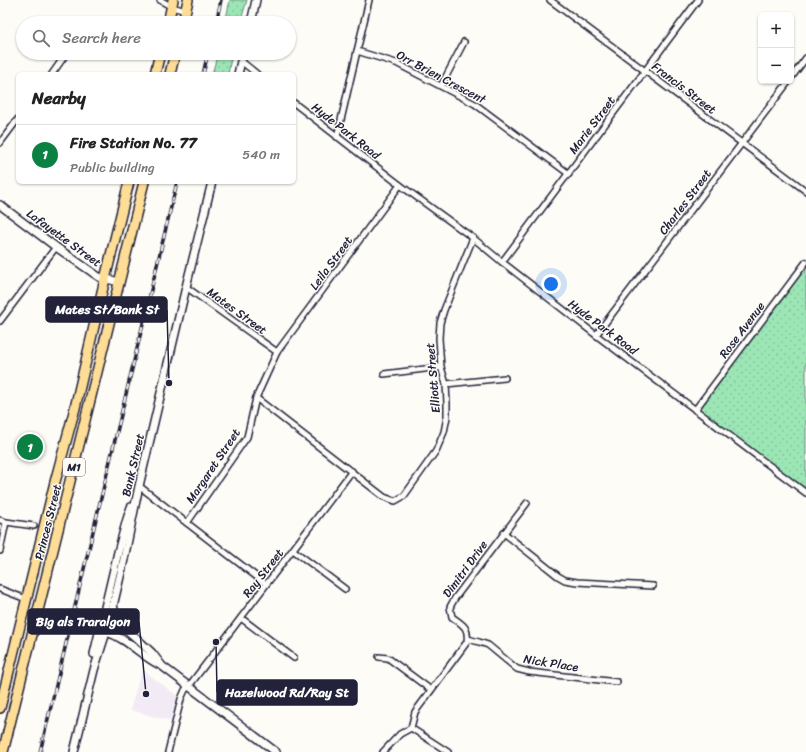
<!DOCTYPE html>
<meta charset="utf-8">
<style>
:root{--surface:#fff;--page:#f2f2f2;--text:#222;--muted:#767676;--line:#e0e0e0;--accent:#0b8043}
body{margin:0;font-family:Sriracha,sans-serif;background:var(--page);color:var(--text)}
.controls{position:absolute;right:12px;top:12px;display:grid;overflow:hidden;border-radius:6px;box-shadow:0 1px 3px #0004}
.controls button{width:36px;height:36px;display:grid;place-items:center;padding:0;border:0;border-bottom:1px solid var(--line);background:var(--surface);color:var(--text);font:20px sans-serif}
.you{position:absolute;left:551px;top:284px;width:14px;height:14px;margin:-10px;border:3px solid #fff;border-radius:50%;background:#1a73e8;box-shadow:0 0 0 6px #1a73e833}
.badge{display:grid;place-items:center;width:26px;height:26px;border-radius:50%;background:var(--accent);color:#fff;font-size:13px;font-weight:700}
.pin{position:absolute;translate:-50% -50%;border:2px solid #fff;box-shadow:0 1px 4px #0006}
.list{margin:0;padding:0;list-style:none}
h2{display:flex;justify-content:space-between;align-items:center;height:52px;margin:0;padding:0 16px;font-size:17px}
h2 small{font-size:13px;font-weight:400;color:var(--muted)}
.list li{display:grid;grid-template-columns:26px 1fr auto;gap:12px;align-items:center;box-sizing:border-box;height:60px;padding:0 16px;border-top:1px solid var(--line)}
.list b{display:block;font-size:15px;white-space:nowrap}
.list p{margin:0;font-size:13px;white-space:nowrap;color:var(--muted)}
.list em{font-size:13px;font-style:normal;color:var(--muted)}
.icon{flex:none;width:22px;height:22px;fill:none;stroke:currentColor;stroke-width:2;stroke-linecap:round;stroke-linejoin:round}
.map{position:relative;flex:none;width:806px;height:752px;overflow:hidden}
.search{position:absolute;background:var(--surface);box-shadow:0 1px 3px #0004;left:16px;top:16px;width:280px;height:44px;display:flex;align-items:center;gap:10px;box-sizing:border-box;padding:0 14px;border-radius:22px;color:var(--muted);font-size:15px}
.panel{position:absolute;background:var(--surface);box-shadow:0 1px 3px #0004;left:16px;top:72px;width:280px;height:112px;border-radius:6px}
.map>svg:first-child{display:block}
</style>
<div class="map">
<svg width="806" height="752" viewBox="0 0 806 752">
<defs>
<pattern id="green-dots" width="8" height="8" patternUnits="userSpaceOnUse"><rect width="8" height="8" fill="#9ce6b5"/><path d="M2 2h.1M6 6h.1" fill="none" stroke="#86c59d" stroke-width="1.8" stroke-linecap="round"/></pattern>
</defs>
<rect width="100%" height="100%" fill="#fdfcf7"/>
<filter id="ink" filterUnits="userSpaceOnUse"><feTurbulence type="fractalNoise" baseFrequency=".025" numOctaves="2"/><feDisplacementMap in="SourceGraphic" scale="8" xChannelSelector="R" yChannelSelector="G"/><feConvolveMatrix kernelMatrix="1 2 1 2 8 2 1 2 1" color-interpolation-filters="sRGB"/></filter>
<g filter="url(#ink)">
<polygon fill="#f2ebf6" points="142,669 177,696 171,721 130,710"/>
<g fill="url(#green-dots)" stroke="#5f8478">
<polygon points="230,0 247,0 240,23 225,23"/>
<polygon points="218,53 232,53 228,74 212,74"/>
<polygon points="806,264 806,492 696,410"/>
</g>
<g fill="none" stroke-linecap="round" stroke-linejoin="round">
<defs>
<g id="minor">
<polyline points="160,0 172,7 186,11"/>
<polyline points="550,0 806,191"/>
<polyline points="357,51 396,63 475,104 569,174"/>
<polyline points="241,61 257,74"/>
<polyline points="52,74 66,54"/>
<polyline points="791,78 806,58"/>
<polyline points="441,86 464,42"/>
<polyline points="294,103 400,185 473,238 502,262 596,335 806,493"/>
<polyline points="337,137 369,0"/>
<polyline points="0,143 18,119"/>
<polyline points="502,262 698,0"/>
<polyline points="186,287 277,352"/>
<polyline points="0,321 56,247"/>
<polyline points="596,335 789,81"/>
<polyline points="384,374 441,367"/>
<polyline points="446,384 505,378"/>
<polyline points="256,398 384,497 395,501 404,496 436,451 444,432 447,417 447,403 446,384 441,367 439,338 440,323 444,310 473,238"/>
<polyline points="695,410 806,262"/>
<polyline points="139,486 266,584"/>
<polyline points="0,520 6,522 0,551"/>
<polyline points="6,522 34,526"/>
<polyline points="187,523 247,437 256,398 277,352 400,185"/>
<polyline points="504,533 558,576 565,580 577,582 653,586"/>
<polyline points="293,550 345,589"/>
<polyline points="0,589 26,599"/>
<polyline points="241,618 294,658"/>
<polyline points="468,639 479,642 488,645 517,669 529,672 617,682"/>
<polyline points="379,657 388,658 431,690"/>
<path d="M411,728l4,-16 52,-70c2,-15 -4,-17 -15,-25l-2,-10 5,-9 72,-95"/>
<path d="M168,752l13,-53 4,-9 4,-4c54,-71 109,-143 163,-215"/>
<polyline points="383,752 400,734 411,728 448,752"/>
</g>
<polyline id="tertiary" points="0,205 56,247 99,277 119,282"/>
<g id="secondary">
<polyline points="251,23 256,0"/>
<polyline points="238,74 243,53"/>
<polyline points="113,606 117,619 120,624 134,636 152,653 162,666 276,752"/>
<path d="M106,632c21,6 35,24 54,33"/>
<polyline points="94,654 118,552 127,519 131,507"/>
<polyline points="74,752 94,670 109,623 123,564 139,486 186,287 212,182"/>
</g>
<g id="trunk">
<polyline points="168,23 173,0"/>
<polyline points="183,23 188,0"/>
<polyline points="155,74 160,53"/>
<polyline points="170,74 175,53"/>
<polyline points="0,708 55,482 75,408 105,279 129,182"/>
<polyline points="3,752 144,182"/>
</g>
</defs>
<use href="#minor" stroke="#22223b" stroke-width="8"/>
<use href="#tertiary" stroke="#22223b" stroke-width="10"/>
<use href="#secondary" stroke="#22223b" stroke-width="10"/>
<use href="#trunk" stroke="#22223b" stroke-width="12"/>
<use href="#minor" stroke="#fdfcf7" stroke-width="5"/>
<use href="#tertiary" stroke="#fdfcf7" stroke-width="7"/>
<use href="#secondary" stroke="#fdfcf7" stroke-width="7"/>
<use href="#trunk" stroke="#fedd96" stroke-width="9"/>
<defs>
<g id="rail">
<polyline points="216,23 221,0"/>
<polyline points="203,74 208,53"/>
<polyline points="40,752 177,182"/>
</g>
</defs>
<use href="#rail" stroke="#22223b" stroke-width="3.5"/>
<use href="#rail" stroke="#fdfcf7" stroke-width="2" stroke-dasharray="6" stroke-linecap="butt"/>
</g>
</g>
<g text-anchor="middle" stroke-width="3" stroke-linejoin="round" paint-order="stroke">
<rect fill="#fdfcf7" stroke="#646373" stroke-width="1" x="63" y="458" width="22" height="18" rx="3"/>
<g font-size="11" font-weight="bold" fill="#22223b">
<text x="74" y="471">M1</text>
</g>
<g font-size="12" fill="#22223b" stroke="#fdfcf7">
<text transform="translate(441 77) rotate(28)" y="4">Orr Brien Crescent</text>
<text transform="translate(684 88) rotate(37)" y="4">Francis Street</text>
<text transform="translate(592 125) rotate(-53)" y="4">Marie Street</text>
<text transform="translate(346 131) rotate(38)" y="4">Hyde Park Road</text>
<text transform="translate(685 202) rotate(-53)" y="4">Charles Street</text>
<text transform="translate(64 238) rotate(36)" y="4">Lafayette Street</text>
<text transform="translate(331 263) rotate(-54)" y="4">Leila Street</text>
<text transform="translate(237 311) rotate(36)" y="4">Mates Street</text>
<text transform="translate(603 327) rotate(37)" y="4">Hyde Park Road</text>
<text transform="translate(742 330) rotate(-53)" y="4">Rose Avenue</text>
<text transform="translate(433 378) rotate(-95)" y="4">Elliott Street</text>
<text transform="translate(133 465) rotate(-77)" y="4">Bank Street</text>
<text transform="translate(213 466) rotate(-56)" y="4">Margaret Street</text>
<text transform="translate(48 522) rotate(-76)" y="4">Princes Street</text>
<text transform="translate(465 569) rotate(-54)" y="4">Dimitri Drive</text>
<text transform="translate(263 573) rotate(-52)" y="4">Ray Street</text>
<text transform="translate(551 663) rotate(9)" y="4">Nick Place</text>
</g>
</g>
<path fill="none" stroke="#22223b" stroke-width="1.5" d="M169 383L167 310M146 694L139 622M216 642L217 692"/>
<g fill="#22223b" stroke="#fdfcf7" stroke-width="1.5">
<circle cx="169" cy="383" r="4"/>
<circle cx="146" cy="694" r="4"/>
<circle cx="216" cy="642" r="4"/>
</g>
<g fill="#22223b" stroke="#22223b" stroke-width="1.5">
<rect x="46" y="297" width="121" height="25" rx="4"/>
<rect x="28" y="609" width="111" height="25" rx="4"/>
<rect x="217" y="680" width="140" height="25" rx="4"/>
</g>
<g font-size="13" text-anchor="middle" font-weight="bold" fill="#fff">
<text x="107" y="314">Mates St/Bank St</text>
<text x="83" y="626">Big als Traralgon</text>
<text x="287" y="697">Hazelwood Rd/Ray St</text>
</g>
</svg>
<div class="controls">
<button>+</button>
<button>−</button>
</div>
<div class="you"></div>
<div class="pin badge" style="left:30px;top:447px">1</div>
<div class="search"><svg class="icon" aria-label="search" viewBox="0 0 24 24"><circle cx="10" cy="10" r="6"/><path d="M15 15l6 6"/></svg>Search here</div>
<section class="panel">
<h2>Nearby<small></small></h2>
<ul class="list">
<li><span class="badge">1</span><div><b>Fire Station No. 77</b><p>Public building</p></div><em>540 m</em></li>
</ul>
</section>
</div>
